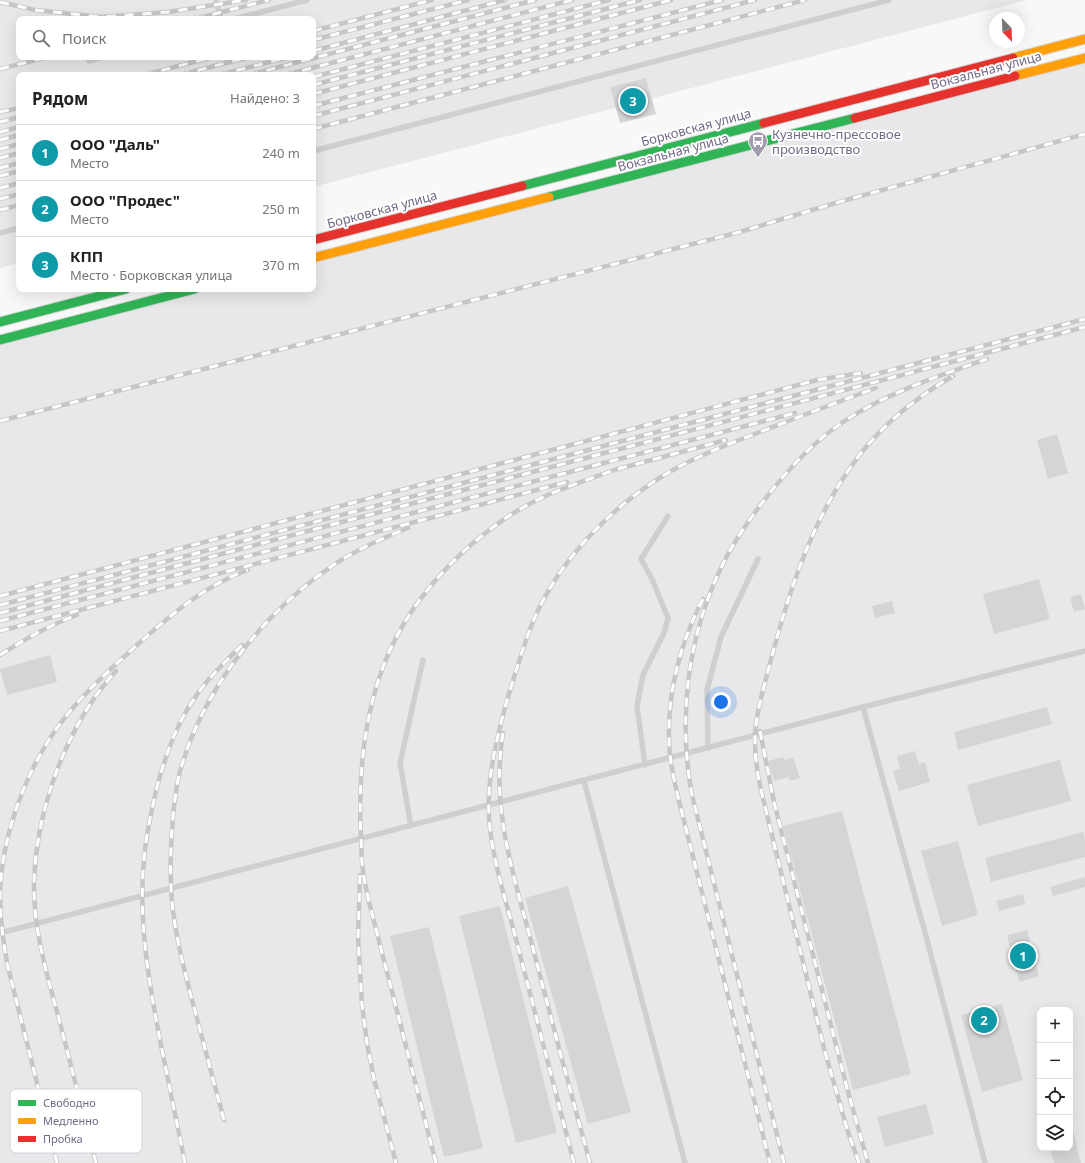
<!DOCTYPE html>
<html lang="ru">
<meta charset="utf-8">
<style>
:root{--surface:#fff;--page:#f6f6f6;--text:#222;--muted:#767676;--line:#e0e0e0;--accent:#5c5961}
body{margin:0;font-family:"Noto Sans",sans-serif;background:var(--page);color:var(--text)}
.controls{position:absolute;right:12px;bottom:12px;display:grid;overflow:hidden;border-radius:8px;box-shadow:0 4px 16px #0002}
.controls button{width:36px;height:36px;display:grid;place-items:center;padding:0;border:0;border-bottom:1px solid var(--line);background:var(--surface);color:var(--text);font:20px sans-serif}
.compass{position:absolute;left:989px;top:12px;width:36px;height:36px;border-radius:50%;background:var(--surface);box-shadow:0 4px 16px #0002;rotate:157deg}
.you{position:absolute;left:721px;top:702px;width:14px;height:14px;margin:-10px;border:3px solid #fff;border-radius:50%;background:#1a73e8;box-shadow:0 0 0 6px #1a73e833}
.badge{display:grid;place-items:center;width:26px;height:26px;border-radius:50%;background:var(--accent);color:#fff;font-size:13px;font-weight:700}
.pin{position:absolute;translate:-50% -50%;border:2px solid #fff;box-shadow:0 1px 4px #0006}
.list{margin:0;padding:0;list-style:none}
h2{display:flex;justify-content:space-between;align-items:center;height:52px;margin:0;padding:0 16px;font-size:17px}
h2 small{font-size:13px;font-weight:400;color:var(--muted)}
.list li{display:grid;grid-template-columns:26px 1fr auto;gap:12px;align-items:center;box-sizing:border-box;height:56px;padding:0 16px;border-top:1px solid var(--line)}
.list b{display:block;font-size:15px;white-space:nowrap}
.list p{margin:0;font-size:13px;white-space:nowrap;color:var(--muted)}
.list em{font-size:13px;font-style:normal;color:var(--muted)}
.icon{flex:none;width:22px;height:22px;fill:none;stroke:currentColor;stroke-width:2;stroke-linecap:round;stroke-linejoin:round}
.map{position:relative;flex:none;width:1085px;height:1163px;overflow:hidden}
.search{position:absolute;background:var(--surface);box-shadow:0 4px 16px #0002;left:16px;top:16px;width:300px;height:44px;display:flex;align-items:center;gap:10px;box-sizing:border-box;padding:0 14px;border-radius:8px;color:var(--muted);font-size:15px}
.panel{position:absolute;background:var(--surface);box-shadow:0 4px 16px #0002;left:16px;top:72px;width:300px;height:220px;border-radius:8px}
.map>svg:first-child{display:block}
</style>
<div class="map">
<svg width="1085" height="1163" viewBox="0 0 1085 1163">
<rect width="100%" height="100%" fill="#f8f8f8"/>
<g fill="#e8e8ea" fill-rule="evenodd">
<path d="M0,0h1027l-714,187v-112h-294v188l-19,5zM19,19h294v38h-294z"/>
<path d="M1085,63v1100h-1085v-820l210,-54h103v-27zM1040,1010h30v138h-30z"/>
</g>
<g fill="#d5d5d7">
<polygon points="646,78 656,114 620,123 610,87"/>
<polygon points="1057,434 1068,473 1048,479 1037,440"/>
<polygon points="1039,579 1050,619 994,634 983,594"/>
<polygon points="1081,594 1085,609 1074,612 1070,597"/>
<polygon points="892,601 895,613 875,618 872,606"/>
<polygon points="50,655 57,682 7,695 0,669"/>
<polygon points="1047,707 1052,724 958,750 954,732"/>
<polygon points="915,751 919,764 925,762 930,782 899,791 893,771 900,769 897,756"/>
<polygon points="783,757 784,760 793,757 800,778 790,781 789,777 774,781 768,761"/>
<polygon points="1060,760 1071,801 978,826 967,785"/>
<polygon points="842,811 911,1074 853,1090 783,826"/>
<polygon points="1083,832 1085,840 1085,857 991,882 985,858"/>
<polygon points="958,841 978,915 942,926 921,851"/>
<polygon points="1085,877 1085,887 1053,896 1050,887"/>
<polygon points="568,886 631,1112 588,1124 525,898"/>
<polygon points="1023,894 1025,904 999,911 996,901"/>
<polygon points="500,906 557,1133 516,1143 459,916"/>
<polygon points="429,927 483,1148 444,1157 390,936"/>
<polygon points="1027,930 1039,976 1019,982 1007,935"/>
<polygon points="1002,1004 1023,1080 982,1092 961,1015"/>
<polygon points="926,1104 934,1134 885,1147 877,1117"/>
<polygon points="1070,1131 1073,1131 1081,1163 1054,1163 1050,1148 1070,1148"/>
</g>
<g fill="none" stroke-linecap="round" stroke-linejoin="round">
<defs>
<g id="fast">
<polyline points="522,186 764,123"/>
<polyline points="549,197 855,118"/>
<polyline points="0,322 126,289"/>
<polyline points="0,340 195,289"/>
</g>
<g id="slow">
<polyline points="1013,58 1085,39"/>
<polyline points="1015,76 1085,58"/>
<polyline points="313,258 549,197"/>
</g>
<g id="jam">
<polyline points="855,118 1015,76"/>
<polyline points="764,123 1013,58"/>
<polyline points="313,240 522,186"/>
</g>
</defs>
<use href="#fast" stroke="#d5d4d6" stroke-width="11"/>
<use href="#slow" stroke="#d5d4d6" stroke-width="11"/>
<use href="#jam" stroke="#d5d4d6" stroke-width="11"/>
<g stroke="#cfced1" stroke-width="5.5">
<polyline points="216,0 221,19"/>
<polyline points="234,19 307,0"/>
<polyline points="89,61 102,57"/>
<polyline points="313,151 889,0"/>
<polyline points="0,233 19,228"/>
<polyline points="863,707 926,936 985,1163"/>
<polyline points="708,748 707,690 721,637 758,559"/>
<polyline points="645,765 637,706 643,675 664,633 668,618 652,579 641,559 668,516"/>
<polyline points="584,781 685,1163"/>
<polyline points="411,826 400,763 423,660"/>
<polyline points="0,933 863,707 1085,651"/>
</g>
<use href="#fast" stroke="#30b455" stroke-width="9"/>
<use href="#slow" stroke="#ff9f0a" stroke-width="9"/>
<use href="#jam" stroke="#e5322d" stroke-width="9"/>
<defs>
<g id="rail">
<polyline points="0,2 35,10 101,17 168,12 246,0"/>
<polyline points="195,19 269,0"/>
<polyline points="313,31 432,0"/>
<polyline points="313,40 468,0"/>
<polyline points="313,51 505,0"/>
<polyline points="0,69 48,57"/>
<polyline points="144,75 213,57"/>
<polyline points="180,75 249,57"/>
<polyline points="219,75 289,57"/>
<polyline points="249,75 535,0"/>
<polyline points="285,75 572,0"/>
<polyline points="313,77 609,0"/>
<polyline points="313,85 640,0"/>
<polyline points="313,94 671,0"/>
<polyline points="313,106 722,0"/>
<polyline points="0,112 19,108"/>
<polyline points="313,116 755,0"/>
<polyline points="0,122 19,117"/>
<polyline points="313,129 805,0"/>
<polyline points="0,132 19,127"/>
<polyline points="0,140 19,135"/>
<polyline points="0,149 19,144"/>
<polyline points="0,158 19,153"/>
<polyline points="0,168 19,163"/>
<polyline points="0,176 19,171"/>
<polyline points="0,188 19,183"/>
<polyline points="0,199 19,194"/>
<polyline points="0,210 19,205"/>
<polyline points="0,421 736,233 839,202 1085,134"/>
<polyline points="618,469 726,440"/>
<polyline points="0,596 817,380 861,373"/>
<path d="M703,599c-22,42 -35,91 -34,138 0,22 5,43 10,64l91,362"/>
<polyline points="0,605 1085,319"/>
<polyline points="0,613 342,522 1085,327"/>
<polyline points="0,621 795,413"/>
<polyline points="0,631 567,482"/>
<path d="M0,655c25,-16 50,-30 77,-40"/>
<polyline points="760,731 774,802 847,1088 868,1163"/>
<path d="M503,733c-13,77 12,146 31,219 18,71 37,141 56,211"/>
<polyline points="360,875 358,937 362,1005 367,1043 374,1079 396,1163"/>
<path d="M224,1120c-11,-40 -21,-80 -32,-120 -8,-32 -17,-65 -20,-99 -3,-32 -1,-64 2,-95 2,-13 3,-26 7,-38 24,-82 84,-157 154,-204 23,-15 48,-26 73,-36"/>
<path d="M57,1163l-50,-200c-4,-23 -7,-46 -7,-70 2,-57 25,-122 60,-169 22,-30 51,-55 78,-80 33,-29 67,-59 110,-74"/>
<path d="M96,1163c-12,-48 -25,-96 -37,-144 -12,-44 -26,-90 -25,-137 2,-64 25,-133 61,-185 6,-9 14,-18 21,-26"/>
<path d="M185,1163c-8,-39 -16,-79 -24,-118 -12,-61 -23,-124 -17,-186 2,-23 7,-46 12,-68 8,-31 19,-65 38,-92 13,-20 31,-37 48,-54"/>
<path d="M436,1163l-67,-261c-2,-11 -5,-21 -6,-32 -2,-10 -1,-21 -2,-31 -3,-57 2,-118 22,-172 18,-49 52,-91 90,-124 14,-11 28,-23 44,-32 33,-20 70,-31 106,-44"/>
<path d="M574,1163c-19,-72 -37,-144 -56,-216 -10,-41 -27,-89 -29,-131 -2,-38 7,-75 17,-112 8,-27 16,-54 26,-80 25,-61 74,-112 129,-147 31,-19 65,-32 99,-45 39,-15 77,-30 116,-44"/>
<path d="M784,1163l-92,-368c-14,-76 -5,-157 29,-227 10,-22 24,-42 38,-61 24,-32 51,-63 84,-85 44,-29 95,-46 144,-63"/>
<path d="M859,1163l-11,-31 -23,-80 -65,-266c-3,-15 -5,-30 -5,-45 0,-25 8,-50 14,-74 18,-69 40,-140 81,-199 26,-38 63,-69 103,-92"/>
</g>
</defs>
<use href="#rail" stroke="#c6c5c8" stroke-width="4.5"/>
<use href="#rail" stroke="#fff" stroke-width="3" stroke-dasharray="9" stroke-linecap="butt"/>
</g>
<defs>
<symbol id="bus-pin" viewBox="-11 -11 22 30"><path d="M0 17L-7.5 6A9.5 9.5 0 1 1 7.5 6Z" fill="#a29caf" stroke="#fff"/><path d="M-5-6H5V4H4V6H2V4H-2V6H-4V4H-5ZM-3.5-4V0h7V-4ZM-3.5 1.2v1.5H-2V1.2ZM2 1.2v1.5H3.5V1.2Z" fill="#fff"/></symbol>
</defs>
<g fill-rule="evenodd">
<use href="#bus-pin" x="747" y="130" width="22" height="30"/>
</g>
<g text-anchor="middle" stroke-width="4" stroke-linejoin="round" paint-order="stroke">
<g font-size="13" fill="#736a87" stroke="#fff">
<text transform="translate(986 70) rotate(-15)" y="5">Вокзальная улица</text>
<text transform="translate(696 127) rotate(-15)" y="5">Борковская улица</text>
<text transform="translate(673 152) rotate(-15)" y="5">Вокзальная улица</text>
<text transform="translate(382 209) rotate(-15)" y="5">Борковская улица</text>
</g>
<g font-size="13" fill="#736a87" stroke="#fff" text-anchor="start">
<text x="772" y="139">Кузнечно-прессовое<tspan x="772" dy="15">производство</tspan></text>
</g>
</g>
<rect x="10" y="1089" width="132" height="64" rx="6" fill="#fff" stroke="#d5d2db" stroke-width="1"/>
<rect x="18" y="1100" width="18" height="6" fill="#30b455"/>
<rect x="18" y="1118" width="18" height="6" fill="#ff9f0a"/>
<rect x="18" y="1136" width="18" height="6" fill="#e5322d"/>
<g font-size="11" fill="#736a87">
<text x="43" y="1107">Свободно</text>
<text x="43" y="1125">Медленно</text>
<text x="43" y="1143">Пробка</text>
</g>
</svg>
<div class="controls">
<button>+</button>
<button>−</button>
<button><svg class="icon" aria-label="locate" viewBox="0 0 24 24"><circle cx="12" cy="12" r="6"/><path d="M12 2v4M12 18v4M2 12h4M18 12h4"/></svg></button>
<button><svg class="icon" aria-label="layers" viewBox="0 0 24 24"><path d="M12 4l9 5-9 5-9-5zM3 14l9 5 9-5"/></svg></button>
</div>
<svg class="compass" viewBox="-18 -18 36 36"><path d="M0-13l5 13h-10z" fill="#e53935"/><path d="M0 13l5-13h-10z" fill="#767676"/></svg>
<div class="you"></div>
<div class="pin badge" style="left:1023px;top:956px;background:#0f9aa8">1</div>
<div class="pin badge" style="left:984px;top:1020px;background:#0f9aa8">2</div>
<div class="pin badge" style="left:633px;top:101px;background:#0f9aa8">3</div>
<div class="search"><svg class="icon" aria-label="search" viewBox="0 0 24 24"><circle cx="10" cy="10" r="6"/><path d="M15 15l6 6"/></svg>Поиск</div>
<section class="panel">
<h2>Рядом<small>Найдено: 3</small></h2>
<ul class="list">
<li><span class="badge" style="background:#0f9aa8">1</span><div><b>ООО &quot;Даль&quot;</b><p>Место</p></div><em>240 m</em></li>
<li><span class="badge" style="background:#0f9aa8">2</span><div><b>ООО &quot;Продес&quot;</b><p>Место</p></div><em>250 m</em></li>
<li><span class="badge" style="background:#0f9aa8">3</span><div><b>КПП</b><p>Место · Борковская улица</p></div><em>370 m</em></li>
</ul>
</section>
</div>
